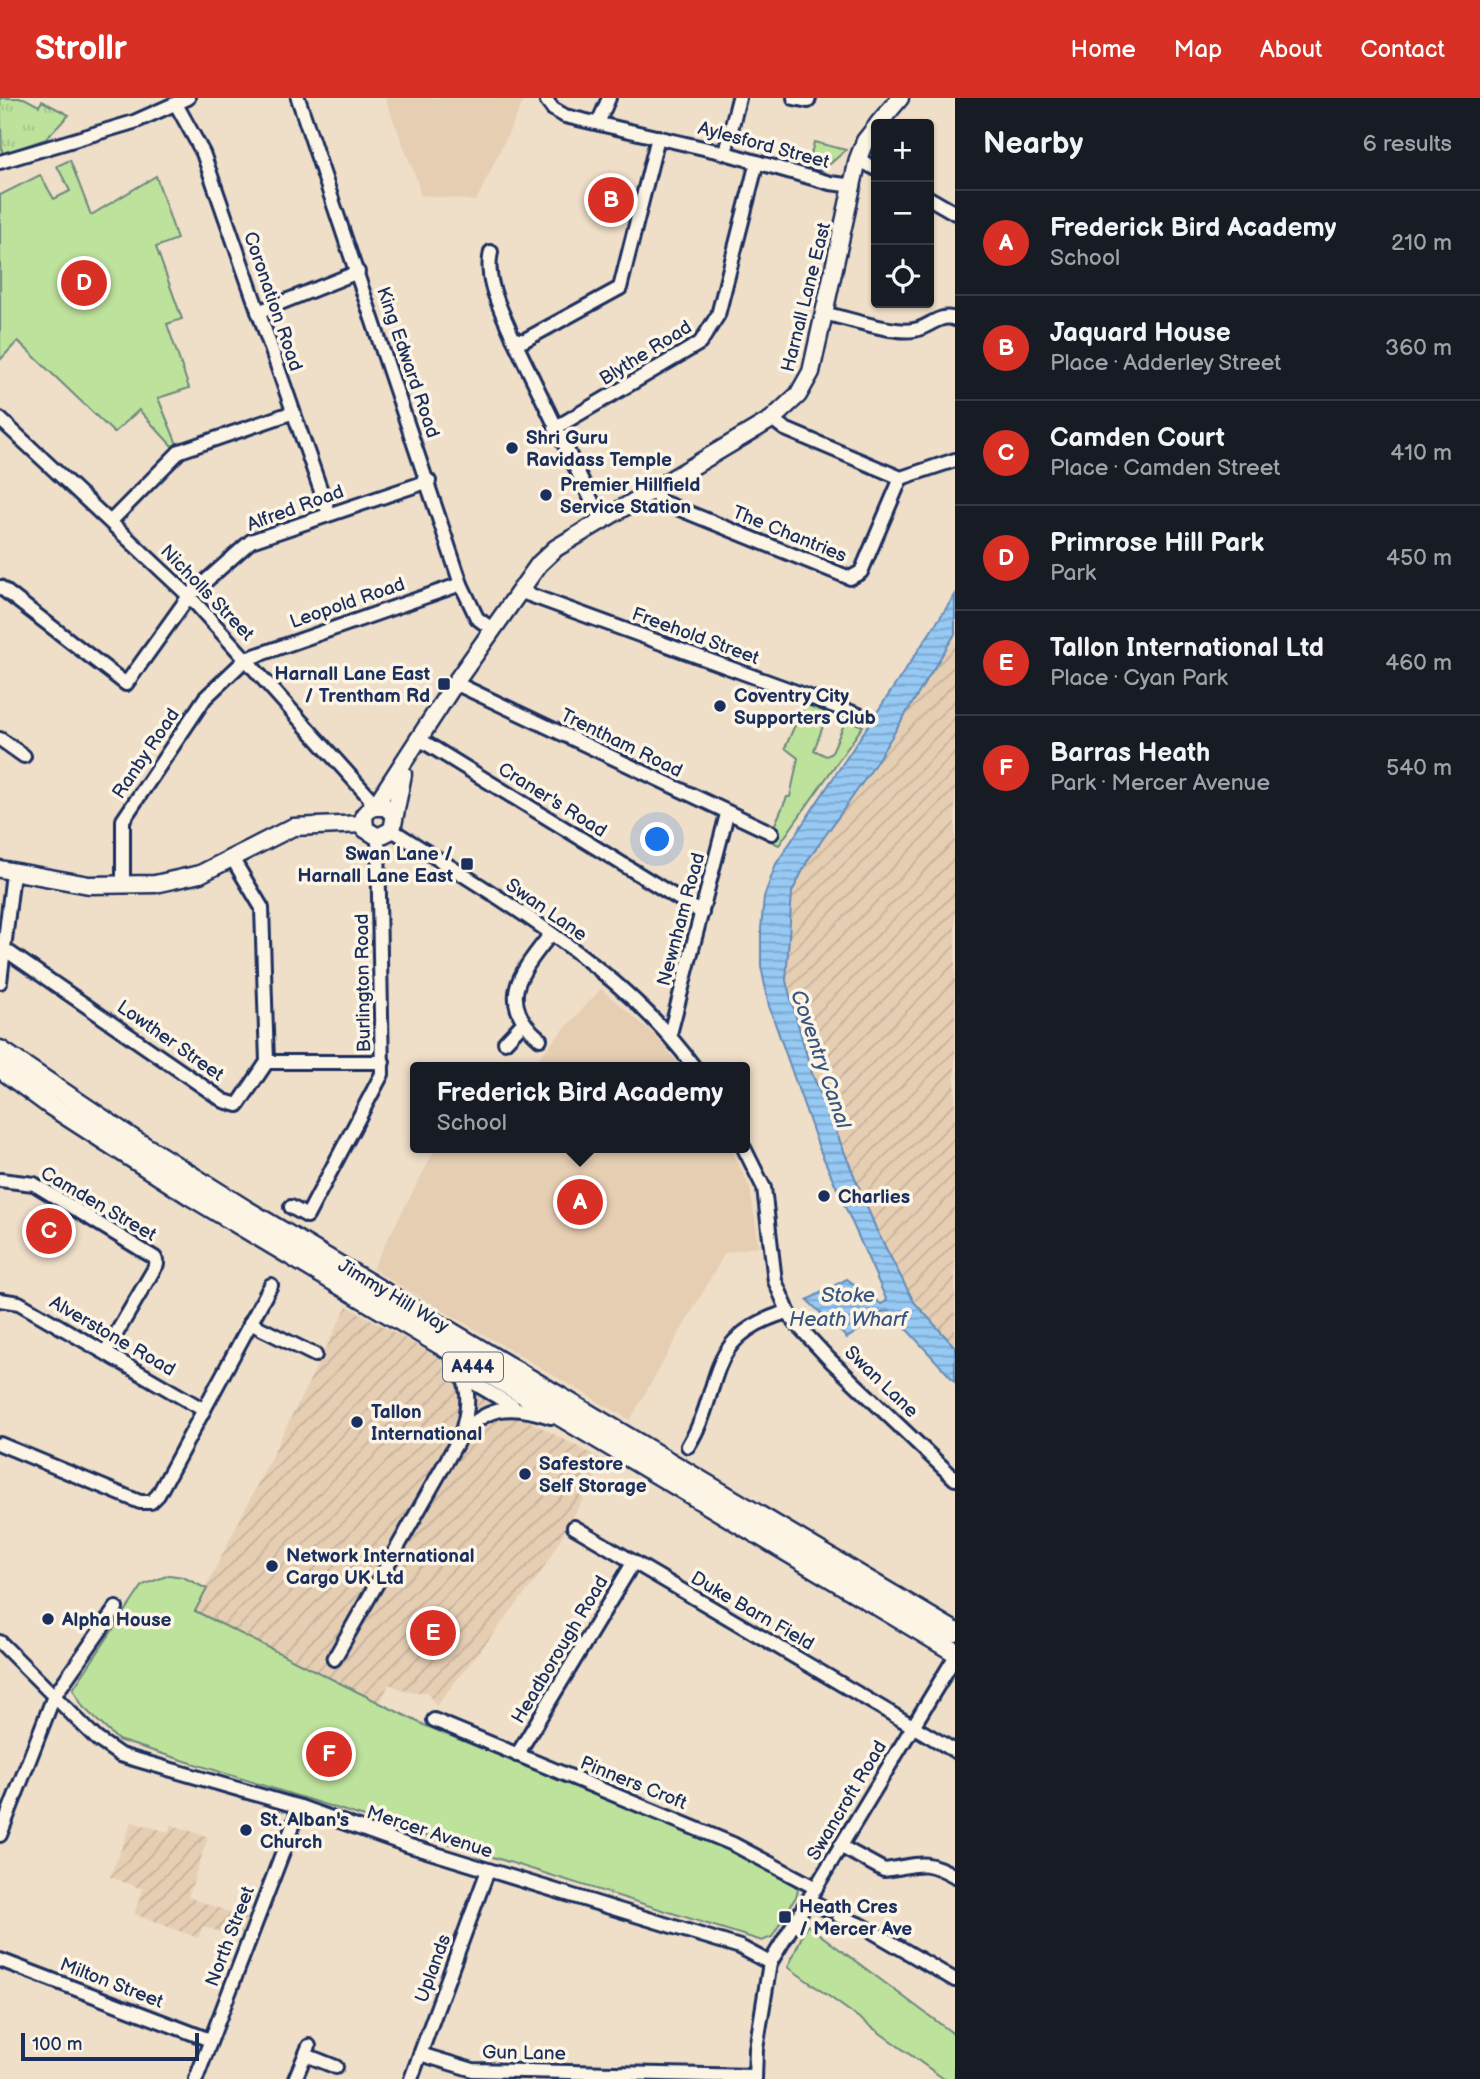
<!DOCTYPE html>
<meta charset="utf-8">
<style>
:root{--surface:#171b24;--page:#242831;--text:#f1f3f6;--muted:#9ea1a6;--line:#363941;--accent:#d93025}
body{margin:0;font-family:"Balsamiq Sans",sans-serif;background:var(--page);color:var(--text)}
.controls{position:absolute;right:21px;top:21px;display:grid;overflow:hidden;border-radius:7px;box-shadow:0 2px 5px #0004}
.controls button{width:63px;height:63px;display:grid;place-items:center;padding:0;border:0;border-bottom:2px solid var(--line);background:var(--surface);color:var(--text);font:35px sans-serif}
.scale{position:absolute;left:21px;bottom:18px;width:178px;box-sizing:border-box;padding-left:7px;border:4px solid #1b2f5e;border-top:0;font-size:19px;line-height:24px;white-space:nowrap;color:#1b2f5e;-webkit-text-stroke:5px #fcf5e5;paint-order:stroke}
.you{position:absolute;left:658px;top:742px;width:24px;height:24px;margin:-18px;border:5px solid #fff;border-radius:50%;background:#1a73e8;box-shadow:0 0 0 10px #1a73e833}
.badge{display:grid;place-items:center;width:46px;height:46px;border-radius:50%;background:var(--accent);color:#fff;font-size:23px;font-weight:700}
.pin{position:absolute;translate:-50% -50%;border:4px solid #fff;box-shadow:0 2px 7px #0006}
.popup{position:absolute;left:410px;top:964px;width:340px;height:91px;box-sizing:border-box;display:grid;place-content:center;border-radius:7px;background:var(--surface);filter:drop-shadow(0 2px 5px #0005);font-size:23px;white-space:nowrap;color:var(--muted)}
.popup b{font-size:26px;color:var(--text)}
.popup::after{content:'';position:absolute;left:50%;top:100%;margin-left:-14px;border:14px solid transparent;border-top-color:var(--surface)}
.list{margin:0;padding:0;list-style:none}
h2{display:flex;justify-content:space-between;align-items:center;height:91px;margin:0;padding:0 28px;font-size:30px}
h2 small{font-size:23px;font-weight:400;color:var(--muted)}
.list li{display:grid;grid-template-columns:46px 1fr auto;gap:21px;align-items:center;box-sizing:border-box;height:105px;padding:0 28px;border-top:2px solid var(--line)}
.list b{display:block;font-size:26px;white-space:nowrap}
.list p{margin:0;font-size:23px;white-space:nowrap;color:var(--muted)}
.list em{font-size:23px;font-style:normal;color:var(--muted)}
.icon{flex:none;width:38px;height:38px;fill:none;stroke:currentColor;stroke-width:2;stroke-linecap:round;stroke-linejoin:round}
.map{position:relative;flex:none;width:955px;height:1981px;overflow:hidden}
header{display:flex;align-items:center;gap:42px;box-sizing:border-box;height:98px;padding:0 35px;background:var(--accent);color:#fff}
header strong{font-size:33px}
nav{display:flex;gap:38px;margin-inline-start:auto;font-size:24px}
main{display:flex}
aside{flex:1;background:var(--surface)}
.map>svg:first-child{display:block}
</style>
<header>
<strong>Strollr</strong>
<nav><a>Home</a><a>Map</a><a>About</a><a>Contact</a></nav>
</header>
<main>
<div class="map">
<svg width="955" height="1981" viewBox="0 0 955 1981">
<defs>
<pattern id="industrial-furrows" width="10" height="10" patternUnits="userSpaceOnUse" patternTransform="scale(1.75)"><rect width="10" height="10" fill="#e6ceb3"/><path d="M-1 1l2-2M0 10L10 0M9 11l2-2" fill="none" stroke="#c5b19c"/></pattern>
<pattern id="grass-tufts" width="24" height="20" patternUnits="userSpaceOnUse" patternTransform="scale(1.75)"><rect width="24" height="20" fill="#bde29c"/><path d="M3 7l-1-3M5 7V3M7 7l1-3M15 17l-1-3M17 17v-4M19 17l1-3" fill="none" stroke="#a2c289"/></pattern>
<pattern id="water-rules" width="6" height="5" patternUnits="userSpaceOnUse" patternTransform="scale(1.75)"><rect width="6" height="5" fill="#96c9f3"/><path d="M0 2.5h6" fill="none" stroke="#7aa4c8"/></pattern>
</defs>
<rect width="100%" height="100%" fill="#efdec8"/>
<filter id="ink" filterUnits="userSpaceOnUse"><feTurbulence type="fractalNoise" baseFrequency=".0143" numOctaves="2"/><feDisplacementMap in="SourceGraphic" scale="14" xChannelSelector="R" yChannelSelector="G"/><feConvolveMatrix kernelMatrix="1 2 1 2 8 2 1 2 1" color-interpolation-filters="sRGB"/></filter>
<g filter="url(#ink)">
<g fill="#e6ceb3">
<polygon points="385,0 525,0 476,103 420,97 418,85"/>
<polygon points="601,891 655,937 681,969 530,969"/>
<polygon points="436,1050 731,1050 750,1090 759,1148 725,1155 630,1322 372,1171"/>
</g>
<g fill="url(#industrial-furrows)">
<polygon points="955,536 955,1249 914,1204 877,1133 811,973 786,883 792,794 808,762 870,674"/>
<polygon points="347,1208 436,1258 473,1290 495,1305 605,1363 539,1478 436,1608 427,1594 408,1594 389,1586 380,1605 194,1513"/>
<polygon points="132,1724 168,1734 172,1727 208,1739 188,1799 248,1821 242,1837 222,1830 220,1834 203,1828 198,1840 134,1816 143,1791 110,1779"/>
</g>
<g fill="url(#grass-tufts)" stroke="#6c887d" stroke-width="2">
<polygon points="0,0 24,0 39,8 42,3 69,17 46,41 2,56"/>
<polygon points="814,44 846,52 822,73 808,69"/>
</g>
<g fill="#bde29c" stroke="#6c887d" stroke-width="2">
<polygon points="70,62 91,117 156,78 177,141 156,149 182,221 167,226 189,290 158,300 177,346 172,348 139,312 114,335 18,243 0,262 0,97 40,77 54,101 70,93 57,68"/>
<polygon points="804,606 828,615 814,652 826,658 831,656 846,622 863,628 779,747 768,742 787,699 790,699 798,660 785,650"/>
<polygon points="169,1477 183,1479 207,1491 195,1513 424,1627 746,1759 790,1782 798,1791 797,1797 772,1839 762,1843 118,1642 83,1609 73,1591 143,1487"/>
<polygon points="807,1827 955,1937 955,1981 944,1981 788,1869"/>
</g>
<polygon fill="url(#water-rules)" stroke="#658bb7" stroke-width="2" points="955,497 955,536 870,674 808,762 792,794 786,883 811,973 877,1133 914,1204 955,1249 955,1284 890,1213 882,1214 875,1222 847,1240 807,1202 847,1181 881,1206 887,1203 819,1050 769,908 761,868 761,831 764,799 776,766"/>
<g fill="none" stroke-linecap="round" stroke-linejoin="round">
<defs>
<g id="minor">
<polyline points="298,0 461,486 477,520 493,532"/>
<polyline points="794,0 808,3 809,0"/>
<polyline points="547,3 553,11 565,18 725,55 830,85 854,88"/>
<polyline points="176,6 203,55 329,416"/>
<polyline points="598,25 609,0"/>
<polyline points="725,55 739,0"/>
<polyline points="858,61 876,71"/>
<polyline points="0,64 134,24 188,0"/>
<polyline points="929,100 955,115"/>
<path d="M491,154c-7,29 11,59 22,86l10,3 97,-53 38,-151"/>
<polyline points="258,214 358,174"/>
<path d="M823,215c24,5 69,21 91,17 15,-2 25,-17 41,-11"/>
<polyline points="513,240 602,424"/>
<polyline points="0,321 189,498 369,699 372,709"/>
<polyline points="772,321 785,331 901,380 955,362"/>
<polyline points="555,330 700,245 718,217 757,64"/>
<polyline points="653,393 662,404 850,480 861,474 901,380"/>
<polyline points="111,423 180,353 291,315"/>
<polyline points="0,489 126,586 189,498 251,443 429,383"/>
<polyline points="519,493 859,617"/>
<polyline points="455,585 772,735"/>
<polyline points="0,641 24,658"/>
<polyline points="419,641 702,815"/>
<path d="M392,732c103,66 230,137 302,237"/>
<polyline points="123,788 123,722 205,600 246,561 461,486"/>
<polyline points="4,851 224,1003 238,1007 267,964 262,810 232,760"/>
<polyline points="0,884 13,775"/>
<polyline points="670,936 727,716"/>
<path d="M540,941c-45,-38 -19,-67 10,-104"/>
<polyline points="505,944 522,926"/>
<polyline points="267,964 383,964"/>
<polyline points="744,1050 764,1090 775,1183 791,1220 829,1261 955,1381"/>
<polyline points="0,1082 34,1086 155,1160 157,1166 106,1253"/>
<polyline points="291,1109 307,1118 382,976 378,739"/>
<polyline points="0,1202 19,1205 204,1312"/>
<polyline points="250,1225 315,1257"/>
<polyline points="464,1276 474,1285 513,1308"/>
<path d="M463,1335c26,-29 53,-28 88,-16"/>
<polyline points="0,1346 140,1404 151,1404 158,1397 271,1187"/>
<path d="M688,1348c37,-59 13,-109 99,-134"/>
<polyline points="574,1429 955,1653"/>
<polyline points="0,1544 97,1641 120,1657 300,1709 410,1748 740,1849 770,1865"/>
<path d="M334,1561l126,-222c11,-31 11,-57 -10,-82"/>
<polyline points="434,1622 733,1746 816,1790"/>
<polyline points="517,1657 633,1465"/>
<polyline points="0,1737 54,1598 116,1510"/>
<path d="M840,1748l44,24c34,-4 37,-13 71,6"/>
<polyline points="809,1802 828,1812"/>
<polyline points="839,1818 863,1828 955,1882"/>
<polyline points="0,1862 210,1942"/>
<polyline points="770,1865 955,1559"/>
<polyline points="420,1956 473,1972 754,1978"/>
<polyline points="306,1957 336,1969"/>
<polyline points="196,1981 300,1709"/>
<polyline points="295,1981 309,1948"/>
<polyline points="411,1981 488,1772"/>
<polyline points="755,1981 756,1951 770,1865"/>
</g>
<g id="major">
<polyline points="878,26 900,0"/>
<polyline points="375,708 455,585 539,466 556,450 772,321 798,297 811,274 858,61 865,43 876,29"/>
<polyline points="393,716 386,709 372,709 364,717 365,731 378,739 392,732 403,676"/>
<polyline points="0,771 89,787 155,786 200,776 293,729 364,726"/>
</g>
<g id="highway">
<polyline points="0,952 131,1040 246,1112 955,1534"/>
<polyline points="0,970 50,1007 191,1098 955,1554"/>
</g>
</defs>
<use href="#minor" stroke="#1b2f5e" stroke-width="18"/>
<use href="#major" stroke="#1b2f5e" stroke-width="21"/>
<use href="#highway" stroke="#1b2f5e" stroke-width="23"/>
<use href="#minor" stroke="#fcf5e5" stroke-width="12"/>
<use href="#major" stroke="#fcf5e5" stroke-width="16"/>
<use href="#highway" stroke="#fcf5e5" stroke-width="18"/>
</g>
</g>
<g fill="#1b2f5e" stroke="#fcf5e5" stroke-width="2.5">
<circle cx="512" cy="350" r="7"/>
<circle cx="546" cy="397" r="7"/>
<rect x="437" y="579" width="14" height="14" rx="3.5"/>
<circle cx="720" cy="608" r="7"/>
<rect x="460" y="759" width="14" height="14" rx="3.5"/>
<circle cx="824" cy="1098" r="7"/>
<circle cx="357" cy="1324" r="7"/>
<circle cx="525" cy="1376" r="7"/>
<circle cx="272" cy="1468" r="7"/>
<circle cx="48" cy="1521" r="7"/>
<circle cx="246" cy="1732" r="7"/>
<rect x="778" y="1812" width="14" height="14" rx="3.5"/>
</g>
<g text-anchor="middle" stroke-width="7" stroke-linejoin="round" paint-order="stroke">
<rect fill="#fcf5e5" stroke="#5e6a86" stroke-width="2" x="443" y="1254.5" width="60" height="29" rx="5"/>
<g font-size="18" font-weight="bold" fill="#1b2f5e">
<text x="473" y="1275">A444</text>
</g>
<g font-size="19" fill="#1b2f5e" stroke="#fcf5e5">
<text transform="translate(764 46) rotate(15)" y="7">Aylesford Street</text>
<text transform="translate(805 199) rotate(-76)" y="7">Harnall Lane East</text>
<text transform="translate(274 203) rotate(71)" y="7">Coronation Road</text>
<text transform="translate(645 254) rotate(-32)" y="7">Blythe Road</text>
<text transform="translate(409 264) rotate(71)" y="7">King Edward Road</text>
<text transform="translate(295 409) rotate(-20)" y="7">Alfred Road</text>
<text transform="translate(790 435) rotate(22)" y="7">The Chantries</text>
<text transform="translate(208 494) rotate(46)" y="7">Nicholls Street</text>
<text transform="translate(347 504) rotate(-19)" y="7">Leopold Road</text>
<text transform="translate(696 537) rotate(20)" y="7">Freehold Street</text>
<text transform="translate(622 644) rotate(26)" y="7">Trentham Road</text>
<text transform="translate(145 655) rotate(-56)" y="7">Ranby Road</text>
<text transform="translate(553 701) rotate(32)" y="7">Craner's Road</text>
<text transform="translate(547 811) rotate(35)" y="7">Swan Lane</text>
<text transform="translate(680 821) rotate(-75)" y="7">Newnham Road</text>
<text transform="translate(362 885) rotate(-91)" y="7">Burlington Road</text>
<text transform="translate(171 942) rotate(35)" y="7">Lowther Street</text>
<text transform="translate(99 1105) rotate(30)" y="7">Camden Street</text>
<text transform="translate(394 1197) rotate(31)" y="7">Jimmy Hill Way</text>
<text transform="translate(113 1237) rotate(30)" y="7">Alverstone Road</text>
<text transform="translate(882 1283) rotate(44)" y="7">Swan Lane</text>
<text transform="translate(753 1512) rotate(30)" y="7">Duke Barn Field</text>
<text transform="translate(559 1551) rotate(-59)" y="7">Headborough Road</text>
<text transform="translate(634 1684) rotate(22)" y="7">Pinners Croft</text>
<text transform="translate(846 1702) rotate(-59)" y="7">Swancroft Road</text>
<text transform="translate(430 1733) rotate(18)" y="7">Mercer Avenue</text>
<text transform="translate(229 1838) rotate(-69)" y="7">North Street</text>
<text transform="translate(432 1870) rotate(-70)" y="7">Uplands</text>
<text transform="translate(112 1884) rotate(21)" y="7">Milton Street</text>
<text transform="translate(524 1954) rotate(1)" y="7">Gun Lane</text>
</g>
<g font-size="19" font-weight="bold" fill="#1b2f5e" stroke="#fcf5e5" text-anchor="start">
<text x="526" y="346">Shri Guru<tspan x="526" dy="22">Ravidass Temple</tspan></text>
<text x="560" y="393">Premier Hillfield<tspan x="560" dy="22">Service Station</tspan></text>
<text x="430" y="582" text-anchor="end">Harnall Lane East<tspan x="430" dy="22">/ Trentham Rd</tspan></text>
<text x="734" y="604">Coventry City<tspan x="734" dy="22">Supporters Club</tspan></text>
<text x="453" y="762" text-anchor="end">Swan Lane /<tspan x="453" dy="22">Harnall Lane East</tspan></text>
<text x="838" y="1105">Charlies</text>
<text x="371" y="1320">Tallon<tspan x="371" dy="22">International</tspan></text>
<text x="539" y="1372">Safestore<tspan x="539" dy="22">Self Storage</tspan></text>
<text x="286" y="1464">Network International<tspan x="286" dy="22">Cargo UK Ltd</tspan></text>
<text x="62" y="1528">Alpha House</text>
<text x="260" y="1728">St. Alban's<tspan x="260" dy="22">Church</tspan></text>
<text x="799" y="1815">Heath Cres<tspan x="799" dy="22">/ Mercer Ave</tspan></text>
</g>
<g font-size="21" font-style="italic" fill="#3a5683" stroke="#fcf5e5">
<text transform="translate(821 961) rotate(71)" y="7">Coventry Canal</text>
<text x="848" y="1204">Stoke<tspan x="848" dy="24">Heath Wharf</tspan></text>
</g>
</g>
</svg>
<div class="controls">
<button>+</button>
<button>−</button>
<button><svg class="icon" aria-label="locate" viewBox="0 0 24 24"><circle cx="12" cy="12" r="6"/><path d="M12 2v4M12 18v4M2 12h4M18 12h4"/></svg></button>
</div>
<div class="scale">100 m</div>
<div class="you"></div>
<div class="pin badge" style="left:580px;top:1104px">A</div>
<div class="popup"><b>Frederick Bird Academy</b>School</div>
<div class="pin badge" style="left:611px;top:102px">B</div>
<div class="pin badge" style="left:49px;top:1133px">C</div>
<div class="pin badge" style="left:84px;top:185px">D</div>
<div class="pin badge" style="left:433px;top:1535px">E</div>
<div class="pin badge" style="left:329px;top:1656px">F</div>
</div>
<aside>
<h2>Nearby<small>6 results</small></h2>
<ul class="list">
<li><span class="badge">A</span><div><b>Frederick Bird Academy</b><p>School</p></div><em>210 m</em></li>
<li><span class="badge">B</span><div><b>Jaquard House</b><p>Place · Adderley Street</p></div><em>360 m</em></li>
<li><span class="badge">C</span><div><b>Camden Court</b><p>Place · Camden Street</p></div><em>410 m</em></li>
<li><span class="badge">D</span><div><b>Primrose Hill Park</b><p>Park</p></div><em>450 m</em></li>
<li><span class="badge">E</span><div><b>Tallon International Ltd</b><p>Place · Cyan Park</p></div><em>460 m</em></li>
<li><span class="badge">F</span><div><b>Barras Heath</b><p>Park · Mercer Avenue</p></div><em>540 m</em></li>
</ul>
</aside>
</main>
